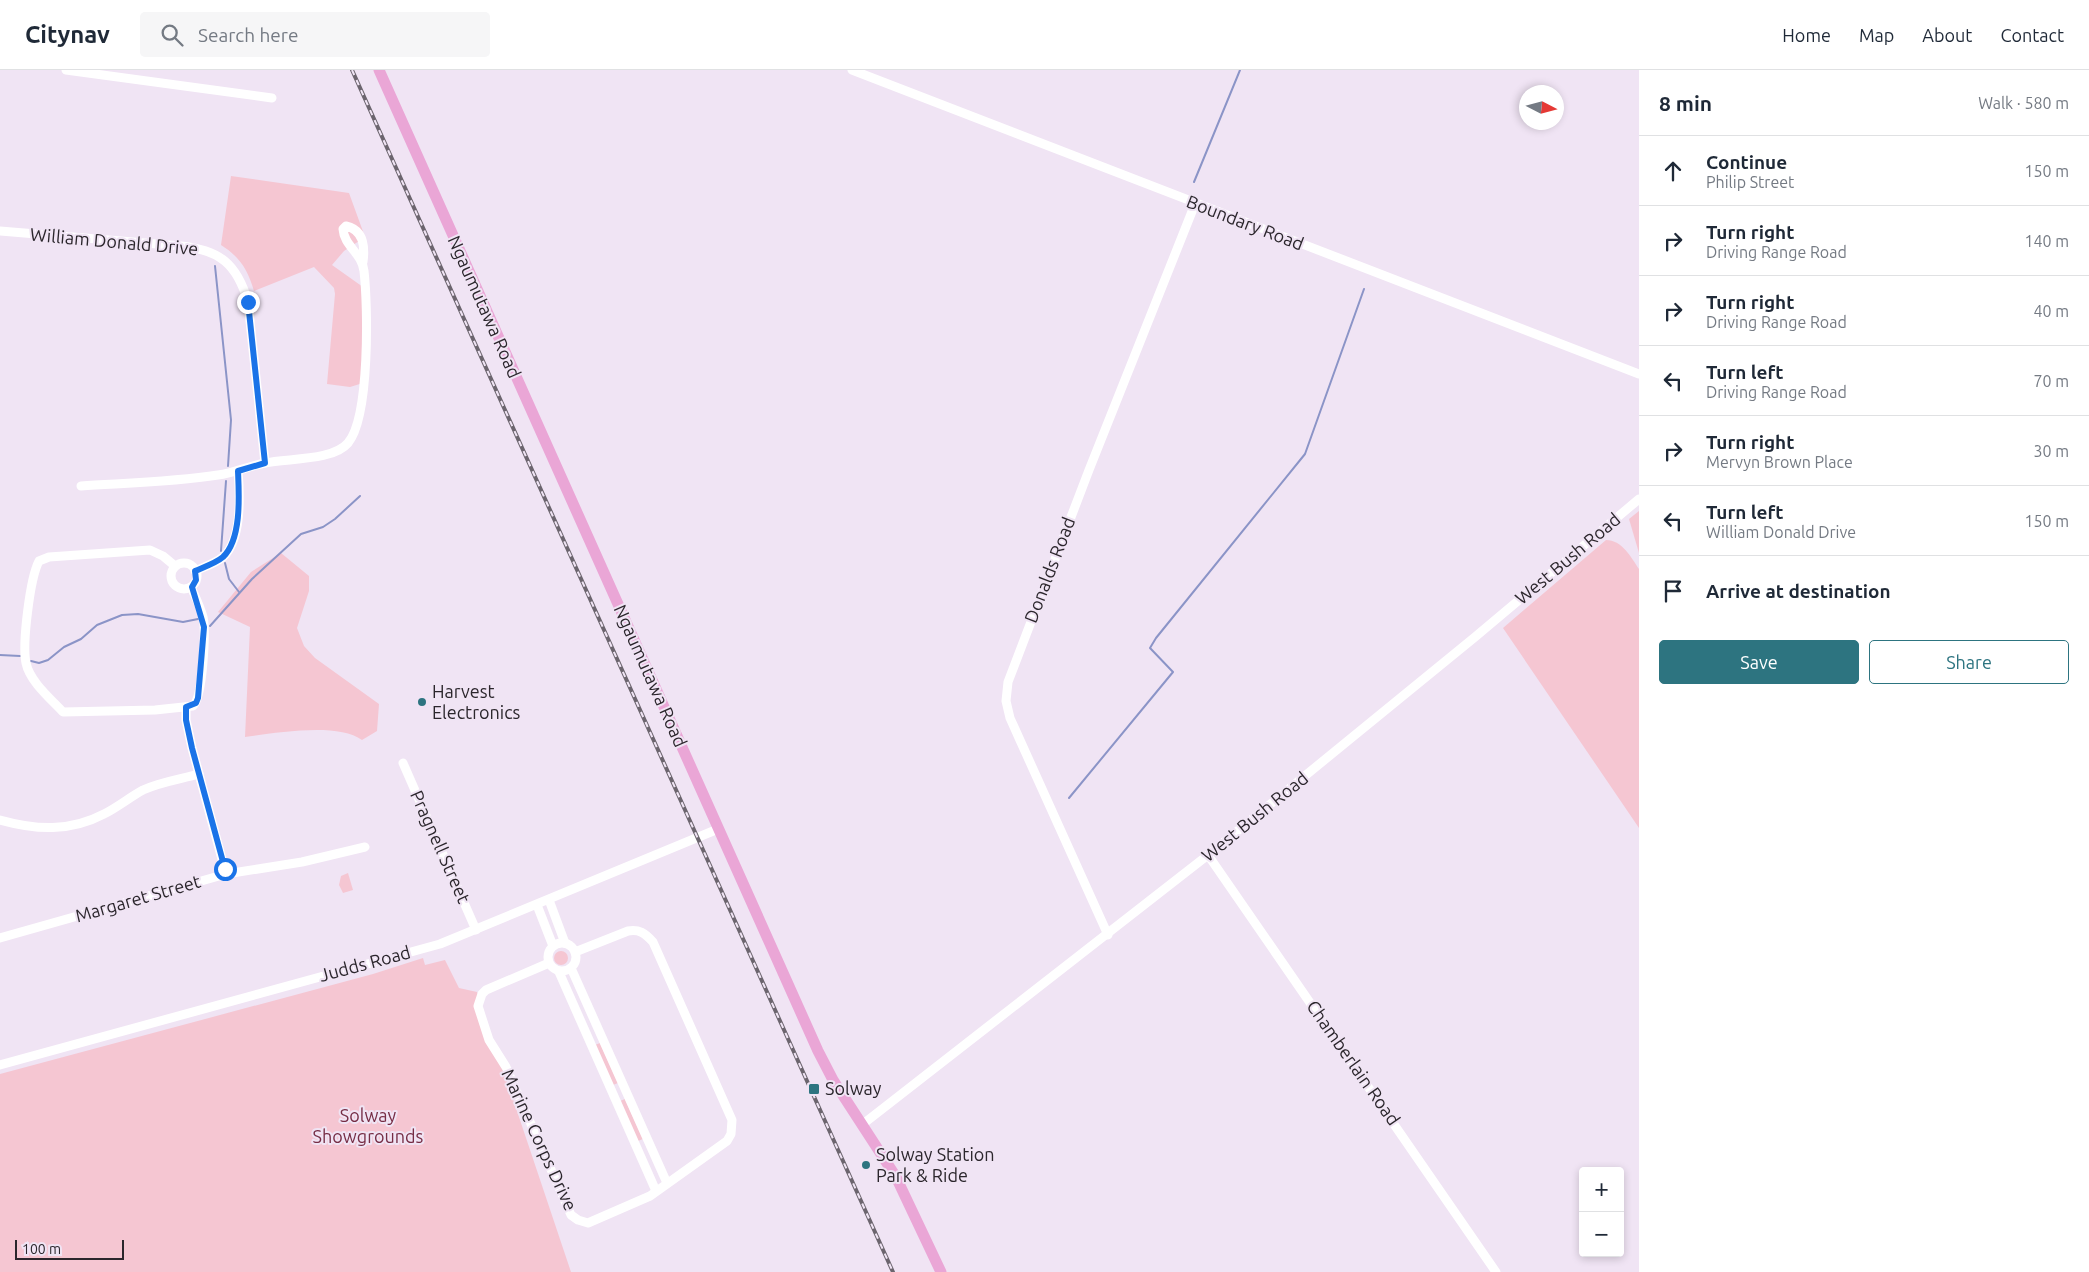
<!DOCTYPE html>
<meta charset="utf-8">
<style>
:root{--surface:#fff;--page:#f6f6f7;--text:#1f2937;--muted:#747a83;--line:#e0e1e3;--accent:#2d7480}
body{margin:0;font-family:Ubuntu,sans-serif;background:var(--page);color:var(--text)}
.controls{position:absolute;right:15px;bottom:15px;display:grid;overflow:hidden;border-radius:5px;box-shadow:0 2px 8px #0003}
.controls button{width:45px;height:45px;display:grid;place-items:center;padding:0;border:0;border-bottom:1px solid var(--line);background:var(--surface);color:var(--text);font:25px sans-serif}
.compass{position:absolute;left:1519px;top:15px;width:45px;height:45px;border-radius:50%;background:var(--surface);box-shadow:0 2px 8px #0003;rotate:96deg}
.scale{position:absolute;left:15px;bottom:12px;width:109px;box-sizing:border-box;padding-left:5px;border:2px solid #2b262c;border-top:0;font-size:14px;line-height:18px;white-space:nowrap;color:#2b262c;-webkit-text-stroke:4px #f0e4f4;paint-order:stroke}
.stop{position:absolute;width:15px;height:15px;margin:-11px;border:4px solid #1a73e8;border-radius:50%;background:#fff}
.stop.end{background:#1a73e8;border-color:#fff;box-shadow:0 1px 5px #0008}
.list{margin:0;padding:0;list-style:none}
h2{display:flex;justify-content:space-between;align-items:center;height:65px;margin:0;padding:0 20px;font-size:21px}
h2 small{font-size:16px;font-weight:400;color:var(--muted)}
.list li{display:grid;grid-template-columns:32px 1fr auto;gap:15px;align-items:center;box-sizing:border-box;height:70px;padding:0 20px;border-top:1px solid var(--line)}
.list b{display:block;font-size:19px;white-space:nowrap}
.list p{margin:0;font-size:16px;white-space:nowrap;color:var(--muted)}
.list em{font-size:16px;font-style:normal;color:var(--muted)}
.actions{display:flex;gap:10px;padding:15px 20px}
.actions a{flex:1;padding:11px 0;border:1px solid var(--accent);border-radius:5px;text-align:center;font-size:18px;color:var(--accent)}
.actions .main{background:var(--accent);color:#fff}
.icon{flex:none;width:28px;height:28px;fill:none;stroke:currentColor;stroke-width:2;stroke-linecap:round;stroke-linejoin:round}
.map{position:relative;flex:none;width:1639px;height:1202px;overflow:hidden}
header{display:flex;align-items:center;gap:30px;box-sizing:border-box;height:70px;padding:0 25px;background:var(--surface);border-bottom:1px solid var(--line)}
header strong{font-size:24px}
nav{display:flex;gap:28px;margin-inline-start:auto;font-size:18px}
.search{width:350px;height:45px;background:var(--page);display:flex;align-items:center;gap:12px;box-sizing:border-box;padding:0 18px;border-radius:5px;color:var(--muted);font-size:19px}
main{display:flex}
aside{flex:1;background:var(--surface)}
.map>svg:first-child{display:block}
</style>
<header>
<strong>Citynav</strong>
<div class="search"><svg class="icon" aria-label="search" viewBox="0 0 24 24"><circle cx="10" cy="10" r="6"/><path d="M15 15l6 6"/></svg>Search here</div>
<nav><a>Home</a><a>Map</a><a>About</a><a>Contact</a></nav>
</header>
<main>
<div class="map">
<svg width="1639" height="1202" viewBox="0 0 1639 1202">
<rect width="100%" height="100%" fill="#f0e4f4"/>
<g fill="#f5c6d2">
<path d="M231,106l118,17 16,44 -21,14 -12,14 31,22v96l-13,4 -23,-3 8,-90 -1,-6 -20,-21 -60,24c-6,-21 -14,-34 -33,-46z"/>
<polygon points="1639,441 1639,483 1629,449"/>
<path d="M1606,470c16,0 25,17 33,29v259l-136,-200z"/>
<path d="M281,483l28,23v15l-12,37 7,18 11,12 64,46 -2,27 -15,9c-24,-18 -87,-7 -117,-3l5,-110 -32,-15 33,-40z"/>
<polygon points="348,803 353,820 343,823 339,815 341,806"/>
<circle cx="561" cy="888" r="7"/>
<polygon points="423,888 425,895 445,890 459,918 477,922 571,1202 0,1202 0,1004 373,904"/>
<polygon points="600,973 618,1013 613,1015 595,975"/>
<polygon points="625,1029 643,1069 638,1071 620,1031"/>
</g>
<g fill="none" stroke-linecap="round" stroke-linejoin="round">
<g stroke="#8b94c7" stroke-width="2">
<polyline points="1194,112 1240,0"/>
<polyline points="215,196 231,350 228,396"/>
<polyline points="221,481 226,411"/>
<polyline points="225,493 229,509 239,522"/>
<polyline points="210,556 252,509 301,464 323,457 335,449 360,426"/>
<polyline points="0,585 20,586"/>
<polyline points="31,591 39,593 48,590 64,577 81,569 97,555 122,545 138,544 183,552 198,549"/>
<polyline points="1069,728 1173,602 1150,578 1156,568 1305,384 1364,219"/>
</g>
<g stroke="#fff" stroke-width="9">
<polyline points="66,0 272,28"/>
<polyline points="852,0 1639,304"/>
<path d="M0,161l181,15c39,4 56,18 67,56l17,161"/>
<path d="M81,416c46,-3 92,-4 137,-11 16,-2 31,-9 47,-12 23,-5 68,-2 83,-20 22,-26 20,-137 16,-172 -2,-18 -20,-25 -21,-42l3,-3c18,4 19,21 17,36"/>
<circle cx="184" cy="506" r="13"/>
<path d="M175,496l-12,-10 -13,-6 -101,7 -10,4c-9,17 -17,83 -13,102 4,19 25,36 37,49l92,-2 38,-4c10,-9 13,-75 10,-89 -3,-11 -8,-21 -12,-30"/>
<path d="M195,501c9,-4 21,-8 28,-14 19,-17 17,-63 15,-86"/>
<polyline points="186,637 186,650 192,678 226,804"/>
<polyline points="403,693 476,860"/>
<path d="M0,750c36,10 70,12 104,-6 14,-7 26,-17 39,-24 17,-8 38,-11 56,-16"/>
<polyline points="1208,785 1496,1202"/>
<polyline points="549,830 565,873"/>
<polyline points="537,835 553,876"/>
<polyline points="1108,865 1010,648 1006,631 1008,612 1089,400 1195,134"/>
<polyline points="0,868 226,804 302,792 365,777"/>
<circle cx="562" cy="887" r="14"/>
<path d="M549,893l-63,27 -4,4 -4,12 11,34 17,27 65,148 7,5 10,3 62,-27 77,-55 4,-7 1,-14 -79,-178c-8,-9 -14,-13 -25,-11l-53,21"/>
<polyline points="571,898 667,1113"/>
<polyline points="559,902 656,1121"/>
<polyline points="0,995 440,874 718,759"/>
<polyline points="863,1054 1208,785 1475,567 1639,429"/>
</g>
<polyline stroke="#eaa6d6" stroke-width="11" points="379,0 818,981 833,1010 896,1107 941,1202"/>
<defs>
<polyline id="rail" points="352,0 893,1202"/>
</defs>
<use href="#rail" stroke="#6c656e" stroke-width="4"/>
<use href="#rail" stroke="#f0e4f4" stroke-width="2" stroke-dasharray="5.5" stroke-linecap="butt"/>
</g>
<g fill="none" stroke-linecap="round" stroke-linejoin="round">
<path stroke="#1a73e8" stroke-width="6" d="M225,799l-33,-121 -6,-28v-13l10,-4 2,-5 6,-71 -12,-40 4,-7 -1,-9c9,-4 21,-8 28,-14 19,-18 16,-63 15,-86l27,-8 -17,-161"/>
</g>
<g fill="#2d7480" stroke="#f0e4f4" stroke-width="2">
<circle cx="422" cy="632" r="5"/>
<rect x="808" y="1013" width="12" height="12" rx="2.5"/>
<circle cx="866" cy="1095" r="5"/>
</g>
<g text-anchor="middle" stroke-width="4" stroke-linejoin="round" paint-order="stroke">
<g font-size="18" fill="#2b262c" stroke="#f0e4f4">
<text transform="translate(1245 153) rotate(21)" y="6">Boundary Road</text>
<text transform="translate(114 172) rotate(5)" y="6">William Donald Drive</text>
<text transform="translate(484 237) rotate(66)" y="6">Ngaumutawa Road</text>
<text transform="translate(1568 489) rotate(-40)" y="6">West Bush Road</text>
<text transform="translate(1050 500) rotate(-69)" y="6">Donalds Road</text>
<text transform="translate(650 606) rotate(66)" y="6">Ngaumutawa Road</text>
<text transform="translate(1255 747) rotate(-39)" y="6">West Bush Road</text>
<text transform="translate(440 777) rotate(66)" y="6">Pragnell Street</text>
<text transform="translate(138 829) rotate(-16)" y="6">Margaret Street</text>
<text transform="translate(365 894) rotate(-15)" y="6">Judds Road</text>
<text transform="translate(1353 993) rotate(55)" y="6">Chamberlain Road</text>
<text transform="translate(539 1070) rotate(65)" y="6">Marine Corps Drive</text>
</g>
<g font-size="18" fill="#2b262c" stroke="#f0e4f4" text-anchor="start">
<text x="432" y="628">Harvest<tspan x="432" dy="21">Electronics</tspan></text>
<text x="825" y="1025">Solway</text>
<text x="876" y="1091">Solway Station<tspan x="876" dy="21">Park &amp; Ride</tspan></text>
</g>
<g font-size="18" fill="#762d45" stroke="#f0e4f4">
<text x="368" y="1052">Solway<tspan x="368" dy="21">Showgrounds</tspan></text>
</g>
</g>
</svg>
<div class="controls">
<button>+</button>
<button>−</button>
</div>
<svg class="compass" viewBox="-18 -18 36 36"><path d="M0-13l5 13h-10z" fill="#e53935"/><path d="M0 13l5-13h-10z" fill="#747a83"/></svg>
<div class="scale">100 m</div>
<div class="stop" style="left:225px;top:799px"></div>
<div class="stop end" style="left:248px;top:232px"></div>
</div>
<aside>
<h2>8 min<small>Walk · 580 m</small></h2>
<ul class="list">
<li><svg class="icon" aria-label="ahead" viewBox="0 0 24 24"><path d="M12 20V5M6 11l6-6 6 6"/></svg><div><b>Continue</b><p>Philip Street</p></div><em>150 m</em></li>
<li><svg class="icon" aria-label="right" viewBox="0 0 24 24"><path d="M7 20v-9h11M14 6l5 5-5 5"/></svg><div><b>Turn right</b><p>Driving Range Road</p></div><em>140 m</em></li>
<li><svg class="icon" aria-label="right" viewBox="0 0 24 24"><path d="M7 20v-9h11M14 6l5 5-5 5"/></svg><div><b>Turn right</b><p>Driving Range Road</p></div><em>40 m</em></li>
<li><svg class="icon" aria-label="left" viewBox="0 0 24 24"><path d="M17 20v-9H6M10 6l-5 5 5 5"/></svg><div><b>Turn left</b><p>Driving Range Road</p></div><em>70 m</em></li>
<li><svg class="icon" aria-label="right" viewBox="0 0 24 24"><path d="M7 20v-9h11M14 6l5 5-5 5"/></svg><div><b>Turn right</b><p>Mervyn Brown Place</p></div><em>30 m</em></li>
<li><svg class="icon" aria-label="left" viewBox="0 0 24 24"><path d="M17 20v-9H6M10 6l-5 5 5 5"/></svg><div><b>Turn left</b><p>William Donald Drive</p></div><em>150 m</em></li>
<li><svg class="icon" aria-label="arrive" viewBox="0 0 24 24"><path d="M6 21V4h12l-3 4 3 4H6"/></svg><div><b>Arrive at destination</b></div></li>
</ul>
<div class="actions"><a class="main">Save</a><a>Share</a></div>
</aside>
</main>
